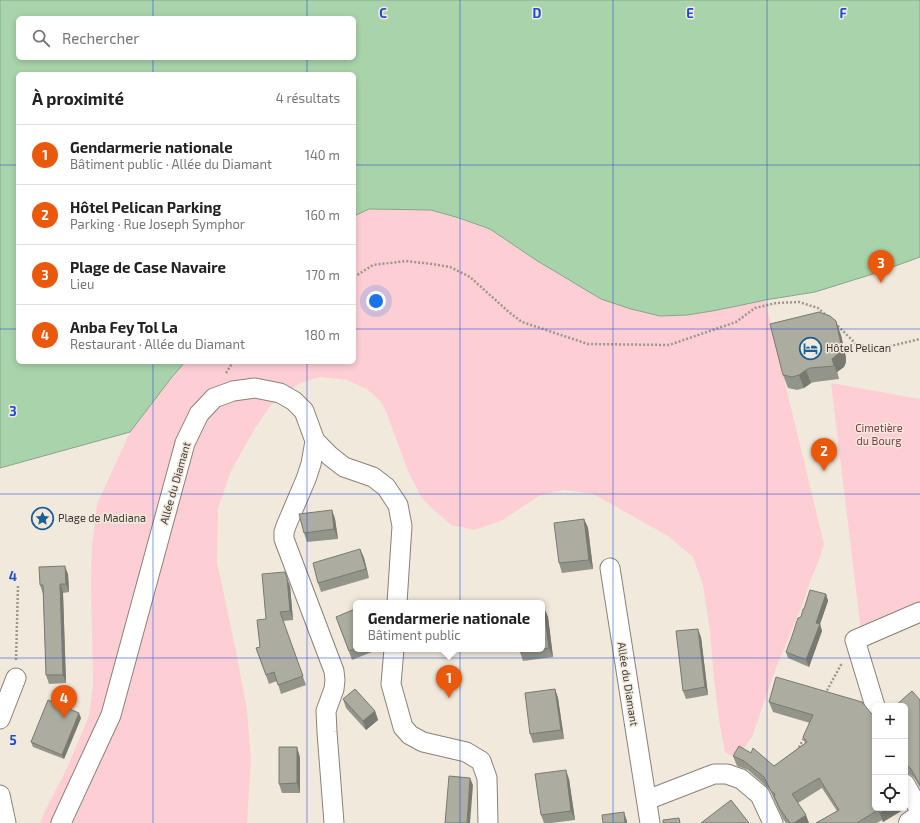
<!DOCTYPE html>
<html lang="fr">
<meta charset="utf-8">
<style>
:root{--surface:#fff;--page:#f2f2f2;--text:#222;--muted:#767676;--line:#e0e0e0;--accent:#ea580c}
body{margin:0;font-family:"Exo 2",sans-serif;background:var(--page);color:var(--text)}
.controls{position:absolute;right:12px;bottom:12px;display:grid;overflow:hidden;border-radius:6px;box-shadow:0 2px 6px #0003}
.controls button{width:36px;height:36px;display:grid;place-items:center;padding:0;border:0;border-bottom:1px solid var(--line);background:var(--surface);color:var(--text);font:20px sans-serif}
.you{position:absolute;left:376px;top:301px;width:14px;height:14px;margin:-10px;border:3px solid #fff;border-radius:50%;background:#1a73e8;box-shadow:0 0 0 6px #1a73e833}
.badge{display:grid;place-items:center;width:26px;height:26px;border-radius:50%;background:var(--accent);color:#fff;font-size:13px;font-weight:700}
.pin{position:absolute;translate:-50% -33px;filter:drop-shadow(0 1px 2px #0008)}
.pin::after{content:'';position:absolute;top:21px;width:14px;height:12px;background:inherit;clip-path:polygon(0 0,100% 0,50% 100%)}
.popup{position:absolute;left:353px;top:600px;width:192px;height:52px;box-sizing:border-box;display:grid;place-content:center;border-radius:6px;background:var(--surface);filter:drop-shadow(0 1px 3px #0005);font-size:13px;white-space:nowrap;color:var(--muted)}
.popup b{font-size:15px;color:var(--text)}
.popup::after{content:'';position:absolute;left:50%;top:100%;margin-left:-8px;border:8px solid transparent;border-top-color:var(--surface)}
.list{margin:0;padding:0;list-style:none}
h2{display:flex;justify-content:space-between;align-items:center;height:52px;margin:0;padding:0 16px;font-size:17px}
h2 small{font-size:13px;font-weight:400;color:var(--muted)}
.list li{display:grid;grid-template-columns:26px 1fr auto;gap:12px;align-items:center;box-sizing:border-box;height:60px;padding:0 16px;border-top:1px solid var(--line)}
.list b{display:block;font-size:15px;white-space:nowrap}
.list p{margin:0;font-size:13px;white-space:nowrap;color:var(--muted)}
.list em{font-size:13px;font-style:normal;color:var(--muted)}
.icon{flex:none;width:22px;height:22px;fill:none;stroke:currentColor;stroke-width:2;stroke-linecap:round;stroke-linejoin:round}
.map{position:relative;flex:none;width:920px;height:823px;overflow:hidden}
.search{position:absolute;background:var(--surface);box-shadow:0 2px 6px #0003;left:16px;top:16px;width:340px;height:44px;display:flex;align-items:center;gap:10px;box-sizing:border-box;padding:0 14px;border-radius:6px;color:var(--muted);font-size:15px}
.panel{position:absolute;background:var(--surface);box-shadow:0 2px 6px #0003;left:16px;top:72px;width:340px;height:292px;border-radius:6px}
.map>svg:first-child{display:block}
</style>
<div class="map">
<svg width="920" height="823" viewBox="0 0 920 823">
<rect width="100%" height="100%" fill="#f2e9dd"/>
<g fill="#fdcfd5">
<path d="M369,209l62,1 59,19 46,31 95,49 29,7 27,-1 55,-10 23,-5 59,244 -5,16 -8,19 -8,24 -27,65 -24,69c-5,6 -11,19 -21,18 -1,0 -5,-2 -6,-3l-6,-32 -5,-41 -4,-48 -7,-46 -10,-28 -25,-21 -75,-42 -29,-4 -25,6 -38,25 -27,9 -23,-5 -16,-14 -14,-14 -13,-26 -21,-57 -6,-12 -14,-13 -20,-9 -27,-3 -20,6 -29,22 -16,23 -24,43 -13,37 -1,54 19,89 11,59 4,49 -4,64h-207l4,-10 24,-47 21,-50 4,-31 -2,-101 1,-38 5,-42 33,-72 42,-55 13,-15h169v-146z"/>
<polygon points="831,383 920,399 920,606 861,631"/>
</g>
<path fill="#a9d3aa" stroke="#89a587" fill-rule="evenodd" d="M0,0h920v257l-44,16 -61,19 -50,8 -23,5 -30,6 -25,4 -27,1 -29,-7 -30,-10 -65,-39 -46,-31 -31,-11 -28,-8 -62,-1 -15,7v-142h-336v288h167l-13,15 -42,55 -130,36zM18,18h336v40h-336z"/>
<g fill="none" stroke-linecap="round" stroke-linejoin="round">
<defs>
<g id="minor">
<polyline points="315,441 311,464 306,479 286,526 284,532 284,539 334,671 335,680 334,689 326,711 327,732 334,823"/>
<polyline points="610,568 650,823"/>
<polyline points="394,649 391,684 403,727 410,735 423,742 466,752 481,761 487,778 488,823"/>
<polyline points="875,706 855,640 920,612"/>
<polyline points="0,719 16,678"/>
<polyline points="905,784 920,811"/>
<polyline points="0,795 6,823"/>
<polyline points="647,800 714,774 727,774 741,779 760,795 773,823"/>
<polyline points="61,823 111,715 185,443 199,414 214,398 233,391 255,388 280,393 294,401 304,411 315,441 330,456 344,467 373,477 386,487 398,505 402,526 397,603"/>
</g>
<polyline id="tertiary" points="910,823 920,816"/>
</defs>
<use href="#minor" stroke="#898277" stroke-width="21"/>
<use href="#tertiary" stroke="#898277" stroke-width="24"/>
<g stroke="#9c968d" stroke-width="2.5" stroke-dasharray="2 2" stroke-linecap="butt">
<polyline points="354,277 373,265 406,261 432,264 450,267 470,277 510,313 522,322 588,344 669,345 736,322 755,308 776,303 799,302 818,308 827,316"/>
<polyline points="835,323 856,344 878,349 920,339"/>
<polyline points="226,373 233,362"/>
<polyline points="16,660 18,585"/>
<polyline points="825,694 842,663"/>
<polyline points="797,751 805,736"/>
</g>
<use href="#minor" stroke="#fff" stroke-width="19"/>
<use href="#tertiary" stroke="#fff" stroke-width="22"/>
</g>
<g fill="#94958a">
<polygon points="841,335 846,358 846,362 844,367 837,372 839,379 815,382 811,383 804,388 797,390 788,388 783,375"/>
<polygon points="332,510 335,519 338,539 307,542 304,533"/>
<polygon points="584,519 588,528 593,569 562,573 559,563"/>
<polygon points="360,549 364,558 369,578 321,592 318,583"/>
<polygon points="68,574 69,592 63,593 66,683 49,684 46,675 43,594 40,585"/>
<polygon points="290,586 293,620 283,621 306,685 281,694 277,681 269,684 256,648 260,647 266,619"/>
<polygon points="826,594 828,601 820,624 822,631 809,667 788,658 786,652 804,609"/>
<polygon points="544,608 548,617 553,657 523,661 520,652"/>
<polygon points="356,610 356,649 371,649 372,652 352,660 336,617"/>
<polygon points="701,637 708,695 686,699 683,691"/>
<polygon points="555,689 558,698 564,739 533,743 530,734"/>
<polygon points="343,699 375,711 378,720 366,730 346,708"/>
<polygon points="920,700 920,788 915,779 911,775 905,773 905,706"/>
<polygon points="769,702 862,702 875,808 906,808 883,822 882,820 877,823 816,823 837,811 822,788 798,803 809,823 786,823 783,819 770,790 767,787 748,770 737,766 733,756 774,766 805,743 803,737 810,723 773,712"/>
<polygon points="81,718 64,759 33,747 31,742"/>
<polygon points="300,757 300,793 282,793 279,784"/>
<polygon points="569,779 575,820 551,823 544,823 541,815"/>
</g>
<g fill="#787970">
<polygon points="836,321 841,335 846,358 846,362 844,367 837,372 839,379 832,359"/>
<polygon points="806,370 811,383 804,388 799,375"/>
<polygon points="332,510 335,519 338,539 334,529"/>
<polygon points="584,519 588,528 593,569 589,560"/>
<polygon points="360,549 364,558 369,578 366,569"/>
<polygon points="65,566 68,574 69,592 66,584"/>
<polygon points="287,578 290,586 293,620 290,611"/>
<polygon points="60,584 63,593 66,683 63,675"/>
<polygon points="826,594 828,601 820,624 822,631 809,667 806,660 816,623"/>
<polygon points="544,608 548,617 553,657 549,648"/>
<polygon points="698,629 701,637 708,695 705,687"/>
<polygon points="555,689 558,698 564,739 561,730"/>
<polygon points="375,711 378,720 366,730 363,721"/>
<polygon points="79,713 81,718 64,759 62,755"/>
<polygon points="297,747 300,757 300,793 297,783"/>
<polygon points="566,770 569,779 575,820 571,811"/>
<polygon points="470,778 473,785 470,823 467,823"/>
<polygon points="905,806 906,808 883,822 880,813 887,808 905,808"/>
<polygon points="624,812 627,821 627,823 625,823"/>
<polygon points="806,815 809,823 794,823"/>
</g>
<g fill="#acada0" stroke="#787970">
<polygon points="819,312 830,316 836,321 841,344 841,348 839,353 832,359 834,366 810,368 806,370 799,375 792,377 783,375 770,324"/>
<polygon points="332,510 334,529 304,533 299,514"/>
<polygon points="584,519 589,560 559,563 554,523"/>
<polygon points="360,549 366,569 318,583 313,563"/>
<polygon points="65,566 66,584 60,584 63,675 46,675 43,585 40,585 39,567"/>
<polygon points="285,572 287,578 290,611 280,612 303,676 278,685 274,672 266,675 256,648 260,647 257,620 266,619 262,574"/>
<polygon points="810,590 826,594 816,623 820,624 806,660 786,652 791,639 798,618 801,617 803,609 804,609"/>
<polygon points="542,608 544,608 549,648 520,652 519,649 542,649"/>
<polygon points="355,609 356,610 356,648 349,651 336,617"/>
<polygon points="698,629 705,687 683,691 676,631"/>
<polygon points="776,677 862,702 875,718 875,808 887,808 880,813 878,810 857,823 816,823 839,810 819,778 792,794 806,815 794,823 790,823 780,809 774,796 775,794 771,791 764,777 744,761 733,756 739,746 751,753 753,748 774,766 807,742 803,737 813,715 769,702"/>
<polygon points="355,689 375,711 363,721 343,699"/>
<polygon points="555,689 561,730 530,734 525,693"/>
<polygon points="912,691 920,700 920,785 911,769 907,765 905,764 905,706 895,706"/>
<polygon points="48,700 79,713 62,755 31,742"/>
<polygon points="279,747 297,747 297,783 279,784"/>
<polygon points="566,770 571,811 541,815 535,774"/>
<polygon points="449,776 470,778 467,823 445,823"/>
<polygon points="731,800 749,823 701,823"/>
<polygon points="624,812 625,823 603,823 602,815"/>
<polygon points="679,818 680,823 663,823 663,820"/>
</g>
<path fill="none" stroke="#1d4ed8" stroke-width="1" stroke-opacity="0.55" d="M153,0v18M307,0v18M460,0v823M613,0v823M767,0v823M153,58v16M307,58v16M0,165h18M354,165h566M0,329h18M354,329h566M153,362v461M307,362v461M0,494h920M0,658h920"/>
<defs>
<symbol id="hotel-ring" viewBox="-11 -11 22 22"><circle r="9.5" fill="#f2e9dd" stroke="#1c5f94" stroke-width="1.5"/><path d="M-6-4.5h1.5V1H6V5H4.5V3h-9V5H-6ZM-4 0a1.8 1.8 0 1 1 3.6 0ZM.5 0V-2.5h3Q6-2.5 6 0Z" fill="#1c5f94"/></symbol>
<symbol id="sight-ring" viewBox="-11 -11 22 22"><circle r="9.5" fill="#f2e9dd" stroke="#1c5f94" stroke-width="1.5"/><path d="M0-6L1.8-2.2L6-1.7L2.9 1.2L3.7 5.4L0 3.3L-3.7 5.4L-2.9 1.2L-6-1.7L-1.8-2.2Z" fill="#1c5f94"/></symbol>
</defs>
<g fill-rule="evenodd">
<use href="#hotel-ring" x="798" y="336" width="25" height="25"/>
<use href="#sight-ring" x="30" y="506" width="25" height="25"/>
</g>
<g text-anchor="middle" stroke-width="3" stroke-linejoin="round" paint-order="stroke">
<g font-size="11" fill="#3e3b36" stroke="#f2e9dd" text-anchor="start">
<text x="826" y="352">Hôtel Pelican</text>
<text x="58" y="522">Plage de Madiana</text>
</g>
<g font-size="11" fill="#823947" stroke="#f2e9dd">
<text x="879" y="432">Cimetière<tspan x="879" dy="13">du Bourg</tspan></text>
</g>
<g font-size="11" fill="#3e3b36" stroke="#f2e9dd">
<text transform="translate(175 483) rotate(-74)" y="4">Allée du Diamant</text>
<text transform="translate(628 684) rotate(81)" y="4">Allée du Diamant</text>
</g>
</g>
<g font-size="13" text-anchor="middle" font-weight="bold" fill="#1d4ed8" stroke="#f2e9dd" stroke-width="3" stroke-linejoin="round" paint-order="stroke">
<text x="383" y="18">C</text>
<text x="537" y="18">D</text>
<text x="690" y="18">E</text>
<text x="843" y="18">F</text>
<text x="13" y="416">3</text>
<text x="13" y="581">4</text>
<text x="13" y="745">5</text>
</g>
</svg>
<div class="controls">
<button>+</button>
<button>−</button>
<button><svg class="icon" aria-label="locate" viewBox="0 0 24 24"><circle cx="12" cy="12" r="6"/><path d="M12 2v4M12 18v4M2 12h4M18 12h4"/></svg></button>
</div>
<div class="you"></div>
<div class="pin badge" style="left:449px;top:698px">1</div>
<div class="popup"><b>Gendarmerie nationale</b>Bâtiment public</div>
<div class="pin badge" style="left:824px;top:471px">2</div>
<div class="pin badge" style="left:881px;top:283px">3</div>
<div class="pin badge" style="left:64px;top:718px">4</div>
<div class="search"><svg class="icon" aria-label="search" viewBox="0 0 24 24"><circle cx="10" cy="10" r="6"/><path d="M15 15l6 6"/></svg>Rechercher</div>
<section class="panel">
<h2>À proximité<small>4 résultats</small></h2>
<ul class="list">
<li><span class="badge">1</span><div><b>Gendarmerie nationale</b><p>Bâtiment public · Allée du Diamant</p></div><em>140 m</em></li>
<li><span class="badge">2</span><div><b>Hôtel Pelican Parking</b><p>Parking · Rue Joseph Symphor</p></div><em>160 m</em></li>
<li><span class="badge">3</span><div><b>Plage de Case Navaire</b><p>Lieu</p></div><em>170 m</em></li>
<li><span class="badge">4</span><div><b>Anba Fey Tol La</b><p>Restaurant · Allée du Diamant</p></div><em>180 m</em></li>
</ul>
</section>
</div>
